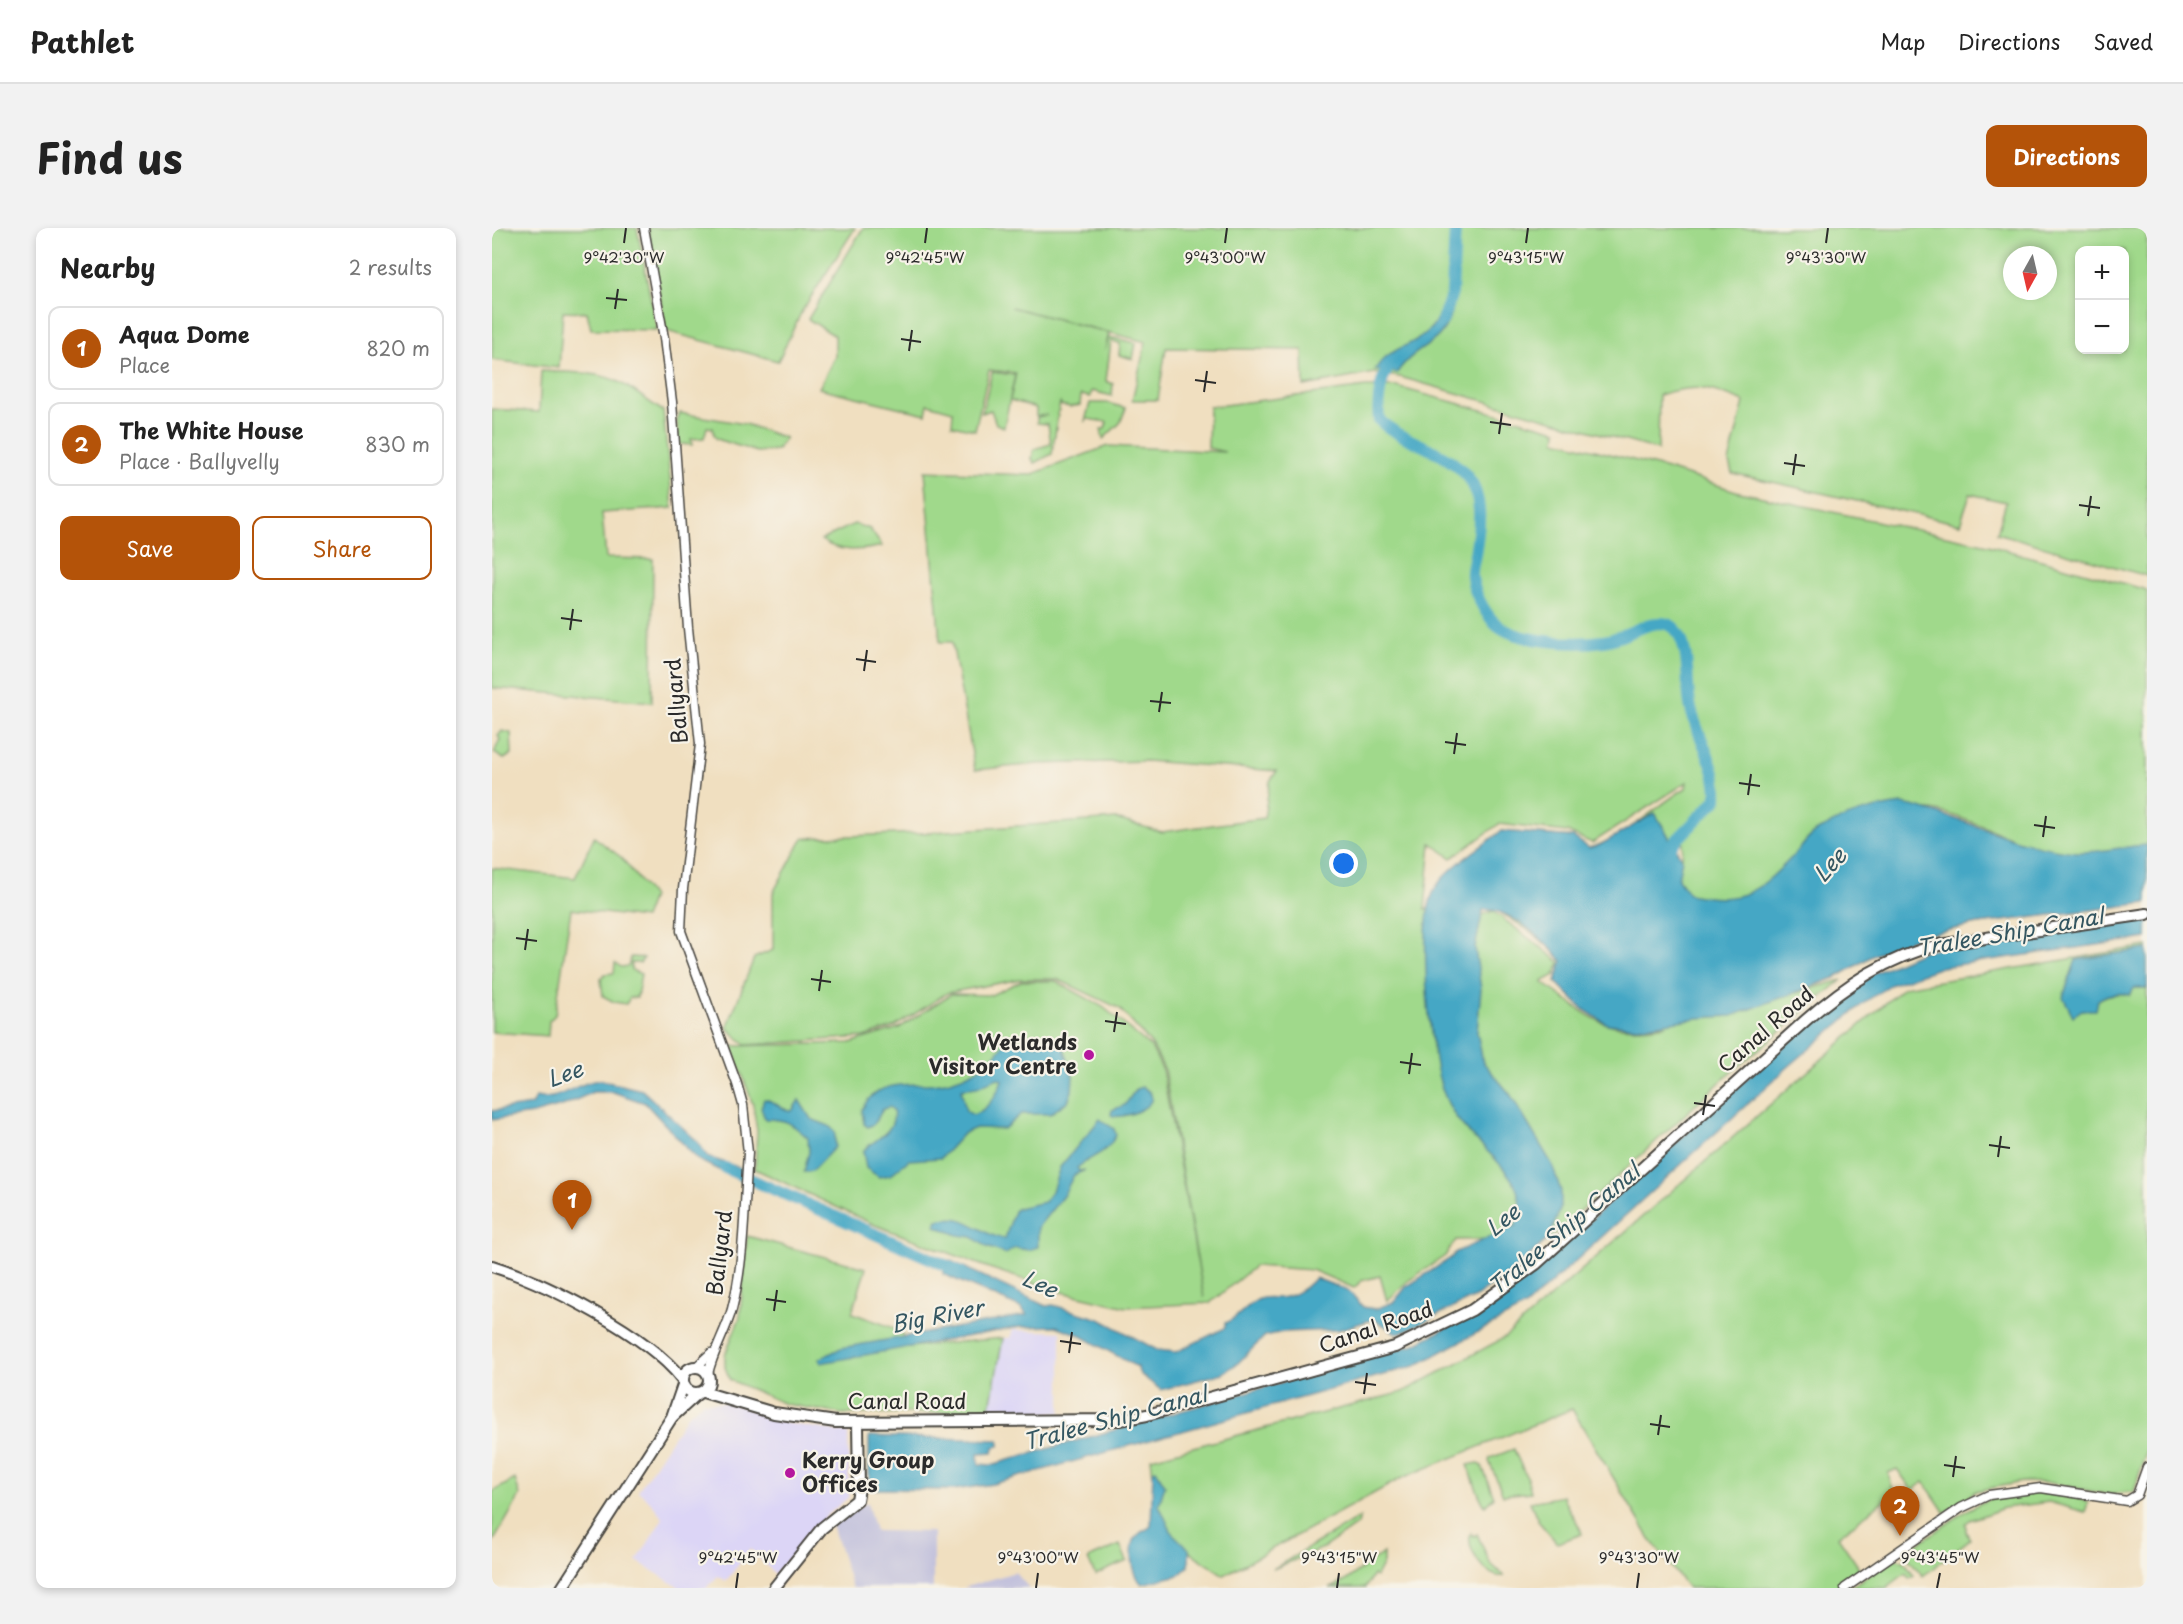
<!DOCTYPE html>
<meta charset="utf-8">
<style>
:root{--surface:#fff;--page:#f2f2f2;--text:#222;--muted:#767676;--line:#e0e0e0;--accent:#b45309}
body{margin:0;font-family:"Playpen Sans",sans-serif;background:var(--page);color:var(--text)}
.controls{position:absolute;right:18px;top:18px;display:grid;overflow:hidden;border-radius:12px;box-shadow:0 3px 9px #0003}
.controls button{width:54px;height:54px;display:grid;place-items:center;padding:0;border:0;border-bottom:2px solid var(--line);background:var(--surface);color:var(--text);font:30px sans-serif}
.compass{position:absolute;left:1511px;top:18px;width:54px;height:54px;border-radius:50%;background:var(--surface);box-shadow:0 3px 9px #0003;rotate:188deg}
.you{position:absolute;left:852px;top:636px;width:21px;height:21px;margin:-15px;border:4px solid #fff;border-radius:50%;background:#1a73e8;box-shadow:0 0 0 9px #1a73e833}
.badge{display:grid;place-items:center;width:39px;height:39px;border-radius:50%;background:var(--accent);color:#fff;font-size:20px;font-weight:700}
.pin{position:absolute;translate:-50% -50px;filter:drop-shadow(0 2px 3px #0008)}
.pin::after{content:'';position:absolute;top:32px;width:21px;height:18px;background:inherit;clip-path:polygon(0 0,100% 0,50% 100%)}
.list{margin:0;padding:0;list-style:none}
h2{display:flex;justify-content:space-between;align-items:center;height:78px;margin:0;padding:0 24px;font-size:26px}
h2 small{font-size:20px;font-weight:400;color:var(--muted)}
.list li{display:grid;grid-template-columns:39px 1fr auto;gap:18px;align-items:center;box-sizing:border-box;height:84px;margin:0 12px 12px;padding:0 12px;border:2px solid var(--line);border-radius:12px}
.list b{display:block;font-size:22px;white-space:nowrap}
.list p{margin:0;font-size:20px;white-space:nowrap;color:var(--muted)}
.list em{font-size:20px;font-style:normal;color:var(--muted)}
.actions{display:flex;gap:12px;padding:18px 24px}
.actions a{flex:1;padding:14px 0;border:2px solid var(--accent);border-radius:12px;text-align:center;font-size:21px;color:var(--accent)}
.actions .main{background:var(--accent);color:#fff}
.map{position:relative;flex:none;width:1655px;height:1360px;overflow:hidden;border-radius:12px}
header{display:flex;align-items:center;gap:36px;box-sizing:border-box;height:84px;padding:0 30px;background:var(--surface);border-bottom:2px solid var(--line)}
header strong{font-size:28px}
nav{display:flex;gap:33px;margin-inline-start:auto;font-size:21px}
.intro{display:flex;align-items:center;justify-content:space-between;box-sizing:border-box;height:144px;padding:0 36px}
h1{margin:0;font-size:42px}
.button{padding:15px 27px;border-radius:12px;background:var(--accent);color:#fff;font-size:21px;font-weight:700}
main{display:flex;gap:36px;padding:0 36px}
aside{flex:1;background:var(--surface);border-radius:12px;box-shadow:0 3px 9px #0003}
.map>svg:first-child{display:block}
</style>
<header>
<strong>Pathlet</strong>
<nav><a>Map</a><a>Directions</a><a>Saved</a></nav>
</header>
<div class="intro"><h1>Find us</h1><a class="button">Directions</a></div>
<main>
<aside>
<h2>Nearby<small>2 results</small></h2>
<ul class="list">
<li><span class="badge">1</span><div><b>Aqua Dome</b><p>Place</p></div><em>820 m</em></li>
<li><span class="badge">2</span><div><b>The White House</b><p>Place · Ballyvelly</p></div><em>830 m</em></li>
</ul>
<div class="actions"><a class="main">Save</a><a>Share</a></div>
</aside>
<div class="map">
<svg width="1655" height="1360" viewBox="0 0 1655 1360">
<rect width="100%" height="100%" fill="#f7f3e8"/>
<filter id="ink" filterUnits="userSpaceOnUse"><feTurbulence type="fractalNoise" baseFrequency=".0167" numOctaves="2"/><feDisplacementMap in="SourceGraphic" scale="12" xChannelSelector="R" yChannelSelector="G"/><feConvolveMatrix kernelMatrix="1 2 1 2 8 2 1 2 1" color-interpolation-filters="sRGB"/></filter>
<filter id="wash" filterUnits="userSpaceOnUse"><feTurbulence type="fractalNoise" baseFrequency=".008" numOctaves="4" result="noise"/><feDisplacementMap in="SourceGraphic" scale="24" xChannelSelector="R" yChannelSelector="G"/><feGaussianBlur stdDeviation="1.35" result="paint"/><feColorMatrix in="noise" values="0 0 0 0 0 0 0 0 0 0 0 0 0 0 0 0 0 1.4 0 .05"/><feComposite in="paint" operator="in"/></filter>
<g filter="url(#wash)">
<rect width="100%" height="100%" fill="#f0dfc0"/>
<g fill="#dcd5f6">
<polygon points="521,1102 569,1104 569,1185 497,1184 511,1110 518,1110"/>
<polygon points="211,1174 241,1175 293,1195 356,1205 357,1269 335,1287 283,1346 258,1321 234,1353 226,1348 214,1360 188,1360 145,1333 171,1290 157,1272 146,1263 196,1186"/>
</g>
<g fill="#c2c1dc">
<polygon points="375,1274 383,1303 441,1304 441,1360 360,1360 340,1297"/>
<polygon points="523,1344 537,1360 471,1360"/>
</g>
<g fill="#a0d98b" stroke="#66825b" stroke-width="1.5" fill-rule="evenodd">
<polygon points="0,0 145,0 165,102 99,101 95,84 71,83 67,140 0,132"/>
<polygon points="156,0 363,0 310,83 286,133 174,103"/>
<path d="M371,0h1284v348l-150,-43 9,-31 -36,-8 -10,30 -228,-51 -3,-11 15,-60c-34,-14 -48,-19 -85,-7l-1,55 -258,-73 -25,-4 -71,13 -1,-36 -137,-2 -8,52h-26l14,-58 -135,-35 98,26 -4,17 4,-13 27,6 -3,16 -14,-4 1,-12 -9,-2 -5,40 7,3 -1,12 -20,-5 -2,6 -9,-2 -1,10 -10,2 -9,-2 -1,-3 -8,52 -17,9 -3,-4 2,-10 17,-5 -3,-20 -11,-1v-6l10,-2 -11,1v-8l-26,-8 6,-27 -27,-3 -14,60 -23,-5 1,-14 -25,-7 -2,10 -107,-26 16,-32v-20l-27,-17zM1588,22h44v100h-44zM1520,27h36v36h-36z"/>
<path d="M49,143c22,2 50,0 71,8 19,7 34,22 51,32l10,97 -71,5 4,45 47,1 -1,143 -160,-14v-279l47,3z"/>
<polygon points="500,144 523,147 512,199 504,196 499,182 490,185"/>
<path d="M874,159h31l160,43 -1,10 108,28 75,24 249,53 159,45v283c-27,-1 -63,3 -88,-8 -16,-7 -9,-18 -34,-22 -17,-6 -85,-36 -99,-33 -21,6 -58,21 -73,38 -10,11 -16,26 -25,38 -21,28 -71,91 -105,99 -27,6 -51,-6 -74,-17 -17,-9 -40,-23 -44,-44l17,-21 26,-18 27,-37 7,10 2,-31 -91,91c-17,-17 -69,-51 -93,-51 -12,0 -24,4 -35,9 -16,7 -24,18 -26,35l17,2c3,-13 14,-25 25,-30 30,-14 82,25 103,46 18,17 30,37 50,52 15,11 41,20 59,23 13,3 28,-1 40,-5 82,-30 109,-150 195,-162 51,-8 94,43 138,61 15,6 34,6 49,8l-137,18 -58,12 -48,20 -35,21 -41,16 46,-13 -114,95 -177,163 -95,2 -11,16 -37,25 -21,20 -7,-25 -19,5 -7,7 -42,-18 -57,-4 -45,37 -84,4 -68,-16 -69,-23 -114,-43 -120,-56 2,-38 -4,-26 -21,-59 118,-3 49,-15 52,-34 40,1 30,-14h35l47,26 48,40 11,22 42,229 -40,-229 -12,-24 -33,-37 -62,-29h-37l-73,14 -51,33 -32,11 -118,8 -19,-17 27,-70 19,-8v-57l30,-55 117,-5 196,-14 46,13 102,-14 6,-37 7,-10 -131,-10 -108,3 -63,6 -23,-128h-12l-15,-171 105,4 78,-29 117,6 -17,-4 1,-41zM1195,554l-1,6c-32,19 -59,49 -97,60l-16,-11 -72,-6c-28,24 -64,40 -73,78h-3l6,-66 21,15 47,-34 68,8 25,11zM1001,680c26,16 49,29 69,53l-6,21c26,23 45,46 83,45 9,0 19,-3 28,-2 -63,11 -77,-8 -125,-43l13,-7 5,-13 -67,-51 -11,4 1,-5z"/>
<polygon points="598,175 615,175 634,180 628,195 611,211 609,201 613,201 615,194 596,191 593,193"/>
<polygon points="188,185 253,196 293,210 285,222 265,224 225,211 222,207 221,200 215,199 212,210 199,211 200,217 187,216 185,193"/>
<path d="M362,296l16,5 12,17c-21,5 -43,7 -61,-6z"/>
<polygon points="10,503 19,505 20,526 12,531 2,525 8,511 6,508"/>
<polygon points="102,609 130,630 160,669 152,690 79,681 63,787 57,793 56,808 0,804 0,640 83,650"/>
<path d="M1655,718v3l-71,11 6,50c16,-10 28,-20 48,-15l4,-7h13v460l-13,44 -29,2 -54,-11 -29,-1 -46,9 -31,22 -21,-31 -12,8 -15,-21 -9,4 6,19 -56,45 24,35 -24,16h-150l-36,-46 -80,-133 -170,69 -178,97 -65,-44 -8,-73 252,-66 101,-54 400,-351z"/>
<polygon points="139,729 152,730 148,735 139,735 139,742 149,746 145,769 138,770 134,776 122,774 111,768 109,751 112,746 122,745 123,735 129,739 136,738"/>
<polygon points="255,1008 374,1040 360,1085 408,1102 417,1119 511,1110 497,1184 349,1186 293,1176 238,1152 233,1139 233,1127 248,1089"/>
<path d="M1022,1221c5,15 14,26 17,43l-28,3 -14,-34 1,-3z"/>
<path d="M986,1235l4,3 12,31 -9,9c-9,-14 -11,-26 -17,-41z"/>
<polygon points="23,1251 28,1268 0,1316 0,1264"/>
<polygon points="1549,1264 1586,1270 1596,1275 1593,1284 1557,1274 1512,1280 1478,1292 1474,1295 1474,1304 1478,1311 1431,1348 1412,1325 1477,1281 1499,1270"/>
<path d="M1071,1268c5,17 15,23 19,38l-25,9 -18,-21 -9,-20z"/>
<polygon points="868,1289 866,1296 831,1320 781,1341"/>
<path d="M979,1305l3,3 3,-2 13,29 14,13c-18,4 -40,-29 -33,-43z"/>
<polygon points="628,1317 635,1333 603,1347 596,1331"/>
<polygon points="891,1325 891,1335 884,1349 881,1347 873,1360 838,1360 853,1353"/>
<polygon points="1403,1330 1412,1333 1422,1347 1417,1350 1414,1345 1394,1360 1357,1360"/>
</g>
<g fill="#45a7c5" stroke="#386978" stroke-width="1.5" fill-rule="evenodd">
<path d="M950,78l10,2c-8,40 -37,36 -55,65l-22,-3c19,-32 54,-19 67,-64z"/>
<path d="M1411,576c60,12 114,44 175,48 22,1 46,-6 69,-7v58l-169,21 -58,12 -48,20 -35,21 -105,39 -34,2 -60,9 -31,-3 -24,-15 -27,-27 6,-21c-15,-19 -54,-55 -79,-51l-8,38 6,41 -4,43 6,30 27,32 42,70 9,27v16l-12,31 -34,31 -38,27 -74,36 -7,1 -22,-14 -36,11 -55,2 -18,4 -27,27 -15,10 -62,17 -21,-16 -3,-7 -59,-33 -22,-8 -36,1 -199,36 -2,-4 22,-11 186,-33 -6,-7 -78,-34 6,-14 97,46 7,-1 47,14 57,31 19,2 49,-24v-5c16,-7 20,-17 34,-24 7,-3 13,-1 19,-1 15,-1 28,-10 37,-20l34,13 14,16 12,2 19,-7 12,-15 45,-29 5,-6 59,-26c23,-47 -40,-77 -61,-112 -5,-8 -10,-19 -13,-29 -12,-36 -25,-167 -5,-198 12,-20 46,-40 65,-56l72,6 16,11 11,-3 55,-32 27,46 -4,20 11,15c54,11 69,-2 105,-39 7,-7 14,-18 22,-23 25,-16 59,-25 87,-28z"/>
<polygon points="1655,689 1655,710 1449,739 1398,757 1373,774 1295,840 1033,1079 923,1138 501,1256 462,1262 382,1261 377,1257 377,1208 507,1212 507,1218 502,1219 501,1225 486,1226 487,1236 499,1237 921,1117 962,1096 1027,1057 1274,833 1382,745 1431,723"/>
<path d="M1655,721v39h-13l-4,7c-12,-3 -22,-2 -32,5l-2,10h-14l-9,6 -10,-19 13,-37z"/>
<path d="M514,811l31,5 25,-3 11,35 -1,15 -4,10 -18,13h-29l-17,15 -28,-1 -12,5 -23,25 -32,2 -19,15 -11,2 -13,-9 -3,-17c13,-13 34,-19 30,-41l-4,-3 -6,2 -9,15 -6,3 -4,-3 -2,-14c12,-28 41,-26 68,-26 27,-1 65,-18 76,-45zM506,850l4,2c-5,15 -13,29 -29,35l-7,-4 -5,-22 16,-2z"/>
<path d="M107,852l43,10 55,51 11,16 33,11 -2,12 -41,-20 -53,-57 -32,-11h-20l-28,13 -32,9 -41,6v-9l39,-6 5,-8c21,6 41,-15 63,-17z"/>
<path d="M650,859c31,15 -21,35 -31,28l1,-5 13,-5 11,-16z"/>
<path d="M272,871c11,1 16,11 28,12l7,-11 12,19 18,7 6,6v15l-23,24 -8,1 5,-20 -1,-14c-17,-15 -21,-19 -43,-19l-4,-11z"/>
<path d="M608,891l14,10 2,6c-11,21 -23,19 -39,33l2,3 6,-1 -11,5 -11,21 -25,31v20l-10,3 -13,-2 -9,6 -19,-7 -15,-10 -14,-2 -23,-9 2,-6c34,-8 39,14 68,19l9,-28 4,-3 26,-6 8,-11 8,-24z"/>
<path d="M664,1242l9,15 -6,20 13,28 17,16v17l-10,9 -37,9c-10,-8 -15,-41 -3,-50 4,-4 8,-4 12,-8l2,-55z"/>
</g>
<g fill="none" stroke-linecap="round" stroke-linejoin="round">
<g stroke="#45a7c5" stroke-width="12">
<polyline points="950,93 960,65 963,0"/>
<path d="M903,131c-15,14 -18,42 -16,61 25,23 66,29 88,56 18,23 12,52 8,78 -1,7 -4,16 -3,23 1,13 12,35 22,45 20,21 81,23 109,19 19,-2 38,-17 56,-18 8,0 15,2 19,10 13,21 7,52 13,76 7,30 28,59 26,90l-55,56"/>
<polyline points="233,940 469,1044"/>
</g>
</g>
</g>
<g filter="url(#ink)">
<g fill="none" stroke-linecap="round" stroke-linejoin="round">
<defs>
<g id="minor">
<path d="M152,0l20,110 8,64 16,226 12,116 -17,145 -2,42 56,153 6,21 5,48c-4,52 -3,106 -16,156 -6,22 -19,42 -24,65"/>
<polyline points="204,1139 219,1125"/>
<polyline points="1353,1360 1469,1280 1497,1267 1549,1260 1635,1273 1645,1267 1655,1239"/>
</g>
<g id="major">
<path d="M0,1038c54,17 155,68 190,113"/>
<circle cx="204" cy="1152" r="13"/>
<path d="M211,1164l71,21 62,9 284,-2 27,-5 248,-68 77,-37 64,-46 270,-244c40,-35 81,-63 133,-75l208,-31"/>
<polyline points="181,1188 205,1166"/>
<polyline points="70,1360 180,1189 191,1157"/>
<polyline points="282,1360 330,1300 365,1272 367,1260 366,1195"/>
</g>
</defs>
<use href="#minor" stroke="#494641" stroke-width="11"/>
<use href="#major" stroke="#494641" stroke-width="14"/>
<use href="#minor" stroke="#fff" stroke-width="8"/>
<use href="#major" stroke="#fff" stroke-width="10"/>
</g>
</g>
<path fill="none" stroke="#2b2b2b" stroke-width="2" d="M132,15l2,-15M433,15l2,-15M733,15l2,-15M1034,15l2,-15M1334,15l2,-15M114,70l21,2M123,81l3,-20M409,111l20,3M417,123l3,-21M703,152l21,3M712,164l3,-21M998,194l21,3M1007,206l3,-21M1292,235l21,3M1301,247l3,-21M1587,277l21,3M1596,288l3,-20M69,390l21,3M78,402l3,-21M364,431l20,3M372,443l3,-21M658,473l21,2M667,484l3,-20M953,514l21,3M962,526l3,-21M1247,555l21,3M1256,567l3,-21M1542,597l21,3M1551,609l3,-21M24,710l21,3M33,722l3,-21M319,751l20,3M327,763l3,-21M613,793l21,3M622,804l3,-20M908,834l21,3M917,846l3,-21M1202,875l21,3M1211,887l3,-20M1497,917l21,3M1506,929l3,-21M274,1071l20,3M282,1083l3,-21M568,1113l21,3M577,1125l3,-21M863,1154l21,3M872,1166l3,-21M1158,1196l20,3M1166,1207l3,-20M1452,1237l21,3M1461,1249l3,-21M244,1360l2,-15M544,1360l2,-15M845,1360l2,-15M1145,1360l2,-15M1445,1360l3,-15"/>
<g fill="#b5179e" stroke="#f7f3e8" stroke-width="2">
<circle cx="597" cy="827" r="6"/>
<circle cx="298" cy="1245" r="6"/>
</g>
<g text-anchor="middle" stroke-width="4.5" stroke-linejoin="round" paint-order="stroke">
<g font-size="21" fill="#2b2b2b" stroke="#f7f3e8">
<text transform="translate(185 473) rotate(-95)" y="7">Ballyard</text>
<text transform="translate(1274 802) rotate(-41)" y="7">Canal Road</text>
<text transform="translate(228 1025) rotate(-83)" y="7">Ballyard</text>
<text transform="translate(884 1100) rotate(-19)" y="7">Canal Road</text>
<text x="415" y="1181">Canal Road</text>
</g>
<g font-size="21" font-weight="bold" fill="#2b2b2b" stroke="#f7f3e8" text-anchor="end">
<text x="585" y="822">Wetlands<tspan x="585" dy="24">Visitor Centre</tspan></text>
<text x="310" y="1240" text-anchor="start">Kerry Group<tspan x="310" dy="24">Offices</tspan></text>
</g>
<g font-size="22" font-style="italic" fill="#345661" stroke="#f7f3e8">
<text transform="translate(1338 637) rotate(-48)" y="8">Lee</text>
<text transform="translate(1518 704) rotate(-10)" y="8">Tralee Ship Canal</text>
<text transform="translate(73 846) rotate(-20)" y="8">Lee</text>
<text transform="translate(1011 992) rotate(-39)" y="8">Lee</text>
<text transform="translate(1072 1001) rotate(-40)" y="8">Tralee Ship Canal</text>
<text transform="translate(548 1056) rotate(24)" y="8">Lee</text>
<text transform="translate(445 1088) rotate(-11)" y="8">Big River</text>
<text transform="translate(623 1190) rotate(-15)" y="8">Tralee Ship Canal</text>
</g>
</g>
<g font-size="15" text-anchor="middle" fill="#2b2b2b" stroke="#f7f3e8" stroke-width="4.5" stroke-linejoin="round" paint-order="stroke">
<text x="132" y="35">9°42'30"W</text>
<text x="433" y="35">9°42'45"W</text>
<text x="733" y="35">9°43'00"W</text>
<text x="1034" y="35">9°43'15"W</text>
<text x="1334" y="35">9°43'30"W</text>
<text x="246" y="1335">9°42'45"W</text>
<text x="546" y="1335">9°43'00"W</text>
<text x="847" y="1335">9°43'15"W</text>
<text x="1147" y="1335">9°43'30"W</text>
<text x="1448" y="1335">9°43'45"W</text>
</g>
</svg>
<div class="controls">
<button>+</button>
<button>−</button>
</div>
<svg class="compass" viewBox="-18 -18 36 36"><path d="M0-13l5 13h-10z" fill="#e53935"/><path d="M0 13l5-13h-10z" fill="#767676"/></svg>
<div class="you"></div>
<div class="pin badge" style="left:80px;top:1002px">1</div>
<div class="pin badge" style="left:1408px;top:1308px">2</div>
</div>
</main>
